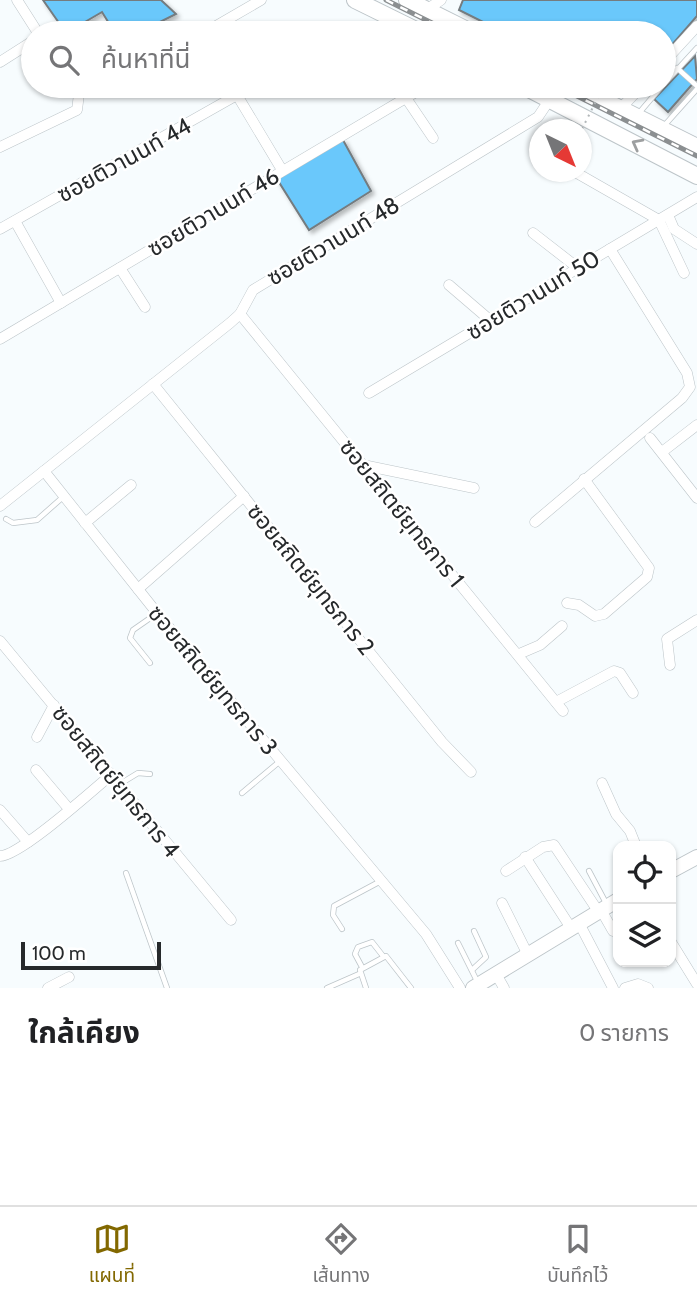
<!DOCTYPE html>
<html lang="th">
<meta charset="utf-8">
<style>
:root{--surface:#fff;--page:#f6f6f6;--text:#202124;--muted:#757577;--line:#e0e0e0;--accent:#826800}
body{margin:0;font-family:Cabin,"Noto Sans Thai",sans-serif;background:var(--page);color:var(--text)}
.controls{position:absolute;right:21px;bottom:21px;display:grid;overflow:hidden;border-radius:14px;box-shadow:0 2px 5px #0004}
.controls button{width:63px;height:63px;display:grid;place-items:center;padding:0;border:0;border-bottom:2px solid var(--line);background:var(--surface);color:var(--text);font:35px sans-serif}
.compass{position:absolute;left:529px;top:119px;width:63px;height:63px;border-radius:50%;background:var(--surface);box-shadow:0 2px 5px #0004;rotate:137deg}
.scale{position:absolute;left:21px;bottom:18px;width:140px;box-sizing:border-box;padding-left:7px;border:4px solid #26292b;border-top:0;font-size:19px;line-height:24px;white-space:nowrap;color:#26292b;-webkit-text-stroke:5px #fff;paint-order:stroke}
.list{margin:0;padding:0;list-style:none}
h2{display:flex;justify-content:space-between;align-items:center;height:91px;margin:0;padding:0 28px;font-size:30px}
h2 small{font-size:23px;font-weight:400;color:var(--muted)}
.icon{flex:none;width:38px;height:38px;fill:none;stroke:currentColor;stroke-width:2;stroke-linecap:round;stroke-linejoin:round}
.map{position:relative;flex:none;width:697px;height:988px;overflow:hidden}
.search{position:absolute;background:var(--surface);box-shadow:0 2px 5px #0004;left:21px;right:21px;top:21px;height:77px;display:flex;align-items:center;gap:18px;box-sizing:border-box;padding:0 24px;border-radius:38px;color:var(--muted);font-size:26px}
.sheet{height:217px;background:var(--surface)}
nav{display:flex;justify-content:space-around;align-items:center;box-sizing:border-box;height:98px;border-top:2px solid var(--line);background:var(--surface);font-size:19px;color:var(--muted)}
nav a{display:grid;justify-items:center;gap:4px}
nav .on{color:var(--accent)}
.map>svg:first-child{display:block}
</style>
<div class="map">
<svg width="697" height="988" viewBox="0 0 697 988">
<defs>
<filter id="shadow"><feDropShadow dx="3" dy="3" stdDeviation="2" flood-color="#0004"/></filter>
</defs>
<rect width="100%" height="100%" fill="#f7fcfe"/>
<g fill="#6ac8fb" stroke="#747b7f" stroke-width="2" filter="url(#shadow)">
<polygon points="43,0 161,0 176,14 138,33 115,33 102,12 66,33"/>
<polygon points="463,0 697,0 697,16 664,54 664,33 505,33 459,10"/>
<polygon points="695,56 697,79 668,112 654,99"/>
<polygon points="343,140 371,191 309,230 277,179"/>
</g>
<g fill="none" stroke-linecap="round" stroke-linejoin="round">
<defs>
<g id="service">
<polyline points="677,68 697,86"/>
<polyline points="664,84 697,48"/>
<polyline points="639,113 662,86"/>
<polyline points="663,127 697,89"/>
<polyline points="6,519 13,523 37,520 63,497"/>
<polyline points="150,663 130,638 133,630 156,614"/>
<polyline points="120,784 138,773 150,774"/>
<polyline points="242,793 279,762"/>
<polyline points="589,871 607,905"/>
<polyline points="126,873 167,988"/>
<polyline points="342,929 333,915 334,906 379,882"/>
<polyline points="458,943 477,981"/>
<polyline points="362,967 355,954 358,947 372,942 383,956"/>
<polyline points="472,970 486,957 474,931"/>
<polyline points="327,988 359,974"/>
<polyline points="366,988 360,970 386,956 411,988"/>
</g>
<g id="minor">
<polyline points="17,0 38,33"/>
<polyline points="426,10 441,0"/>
<polyline points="204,33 261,0"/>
<polyline points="0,62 33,41"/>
<polyline points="664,62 697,26"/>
<polyline points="237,95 282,170"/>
<polyline points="406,98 433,138"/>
<polyline points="621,108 642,86"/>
<polyline points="0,147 77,110 80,86"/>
<polyline points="575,172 659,220 684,273"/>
<polyline points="668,215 674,229 697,244"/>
<polyline points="15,221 61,303"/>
<polyline points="0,229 237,95 232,86"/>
<polyline points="533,233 578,268"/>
<polyline points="120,268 145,307"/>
<polyline points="449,285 491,321"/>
<polyline points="240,314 563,711"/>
<polyline points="0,339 426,86"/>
<polyline points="153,384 442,742 471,772"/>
<polyline points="369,393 697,197"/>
<polyline points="650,438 697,498"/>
<polyline points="662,452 697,425"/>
<polyline points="363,465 474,488"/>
<polyline points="44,471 157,613 426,934 460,988"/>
<polyline points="0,506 230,323 240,314 253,290 538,117 550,99"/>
<polyline points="535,522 682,398 690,387 687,373 610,249"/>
<polyline points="85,523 131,485"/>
<polyline points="138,589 244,496"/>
<polyline points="567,603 579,605 595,616 604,614 647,577 649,568 584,479"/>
<polyline points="0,641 231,920"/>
<polyline points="519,654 540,645 562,626"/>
<polyline points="670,665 667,639 697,620"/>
<polyline points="556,702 614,671 620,673 633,693"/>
<polyline points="37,737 54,705"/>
<polyline points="36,770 69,809"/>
<polyline points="602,783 616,814 630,831 636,846"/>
<polyline points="0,810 28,842"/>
<path d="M0,856c20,0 93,-66 112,-82"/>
<polyline points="525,857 571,928"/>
<polyline points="506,871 543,847 554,845 598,911"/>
<polyline points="502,903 528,955"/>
<polyline points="601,910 613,931"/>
<polyline points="579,923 613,988"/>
<polyline points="671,942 697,984"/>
<polyline points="496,974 504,988"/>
<polyline points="48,988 69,977"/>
<polyline points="625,988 638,984 648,988"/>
</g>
<g id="secondary">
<polyline points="671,871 697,857"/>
<polyline points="473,988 618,900"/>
</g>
<g id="primary">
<polyline points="355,0 422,33"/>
<polyline points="407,0 473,33"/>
<polyline points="523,86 697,176"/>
<polyline points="575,86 697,147"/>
</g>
</defs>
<use href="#service" stroke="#bdc5c9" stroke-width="6"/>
<use href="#minor" stroke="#bdc5c9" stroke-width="11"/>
<use href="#secondary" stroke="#bdc5c9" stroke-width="16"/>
<use href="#primary" stroke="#bdc5c9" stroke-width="18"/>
<use href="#service" stroke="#fff" stroke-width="4.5"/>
<use href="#minor" stroke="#fff" stroke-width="10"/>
<use href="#secondary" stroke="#fff" stroke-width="14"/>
<use href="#primary" stroke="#fff" stroke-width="16"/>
<defs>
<g id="rail">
<polyline points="386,0 452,33"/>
<polyline points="557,86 697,156"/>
</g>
</defs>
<use href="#rail" stroke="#8b8f91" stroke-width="5"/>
<use href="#rail" stroke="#fff" stroke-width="2.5" stroke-dasharray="8" stroke-linecap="butt"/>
<polyline stroke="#b2b7b9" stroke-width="2" stroke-dasharray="2 5" stroke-linecap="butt" points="582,129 602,89"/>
</g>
<defs><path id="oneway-chevron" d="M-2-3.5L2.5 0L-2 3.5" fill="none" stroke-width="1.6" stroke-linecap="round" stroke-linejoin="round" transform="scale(1.75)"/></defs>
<use stroke="#9d9fa0" href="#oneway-chevron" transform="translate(637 144) rotate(-152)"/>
<g text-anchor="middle" stroke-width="5" stroke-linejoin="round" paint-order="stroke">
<g font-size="23" fill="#26292b" stroke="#fff">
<text transform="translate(124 160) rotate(-29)" y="8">ซอยติวานนท์ 44</text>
<text transform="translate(213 212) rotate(-31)" y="8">ซอยติวานนท์ 46</text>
<text transform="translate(333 241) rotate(-31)" y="8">ซอยติวานนท์ 48</text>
<text transform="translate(533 295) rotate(-31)" y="8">ซอยติวานนท์ 50</text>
<text transform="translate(402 513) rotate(51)" y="8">ซอยสถิตย์ยุทธการ 1</text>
<text transform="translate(311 579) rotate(51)" y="8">ซอยสถิตย์ยุทธการ 2</text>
<text transform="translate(213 680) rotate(50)" y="8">ซอยสถิตย์ยุทธการ 3</text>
<text transform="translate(116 781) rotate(51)" y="8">ซอยสถิตย์ยุทธการ 4</text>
</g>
</g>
</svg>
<div class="controls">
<button><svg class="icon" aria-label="locate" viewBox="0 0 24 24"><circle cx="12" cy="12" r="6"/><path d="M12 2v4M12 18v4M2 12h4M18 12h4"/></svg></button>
<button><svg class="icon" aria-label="layers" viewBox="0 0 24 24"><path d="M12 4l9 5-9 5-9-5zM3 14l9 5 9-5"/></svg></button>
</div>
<svg class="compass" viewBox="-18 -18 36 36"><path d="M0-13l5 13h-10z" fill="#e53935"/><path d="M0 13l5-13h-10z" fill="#757577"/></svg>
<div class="scale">100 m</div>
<div class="search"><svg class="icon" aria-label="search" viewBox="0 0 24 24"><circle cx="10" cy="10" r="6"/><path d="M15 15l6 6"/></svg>ค้นหาที่นี่</div>
</div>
<section class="sheet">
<h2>ใกล้เคียง<small>0 รายการ</small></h2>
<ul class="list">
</ul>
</section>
<nav>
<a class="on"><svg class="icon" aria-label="map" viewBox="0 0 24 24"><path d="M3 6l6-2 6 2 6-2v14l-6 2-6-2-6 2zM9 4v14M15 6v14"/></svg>แผนที่</a>
<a><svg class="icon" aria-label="directions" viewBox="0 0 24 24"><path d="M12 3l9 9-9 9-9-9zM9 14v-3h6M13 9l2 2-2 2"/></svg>เส้นทาง</a>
<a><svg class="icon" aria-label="saved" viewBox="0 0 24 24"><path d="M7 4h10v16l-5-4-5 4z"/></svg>บันทึกไว้</a>
</nav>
